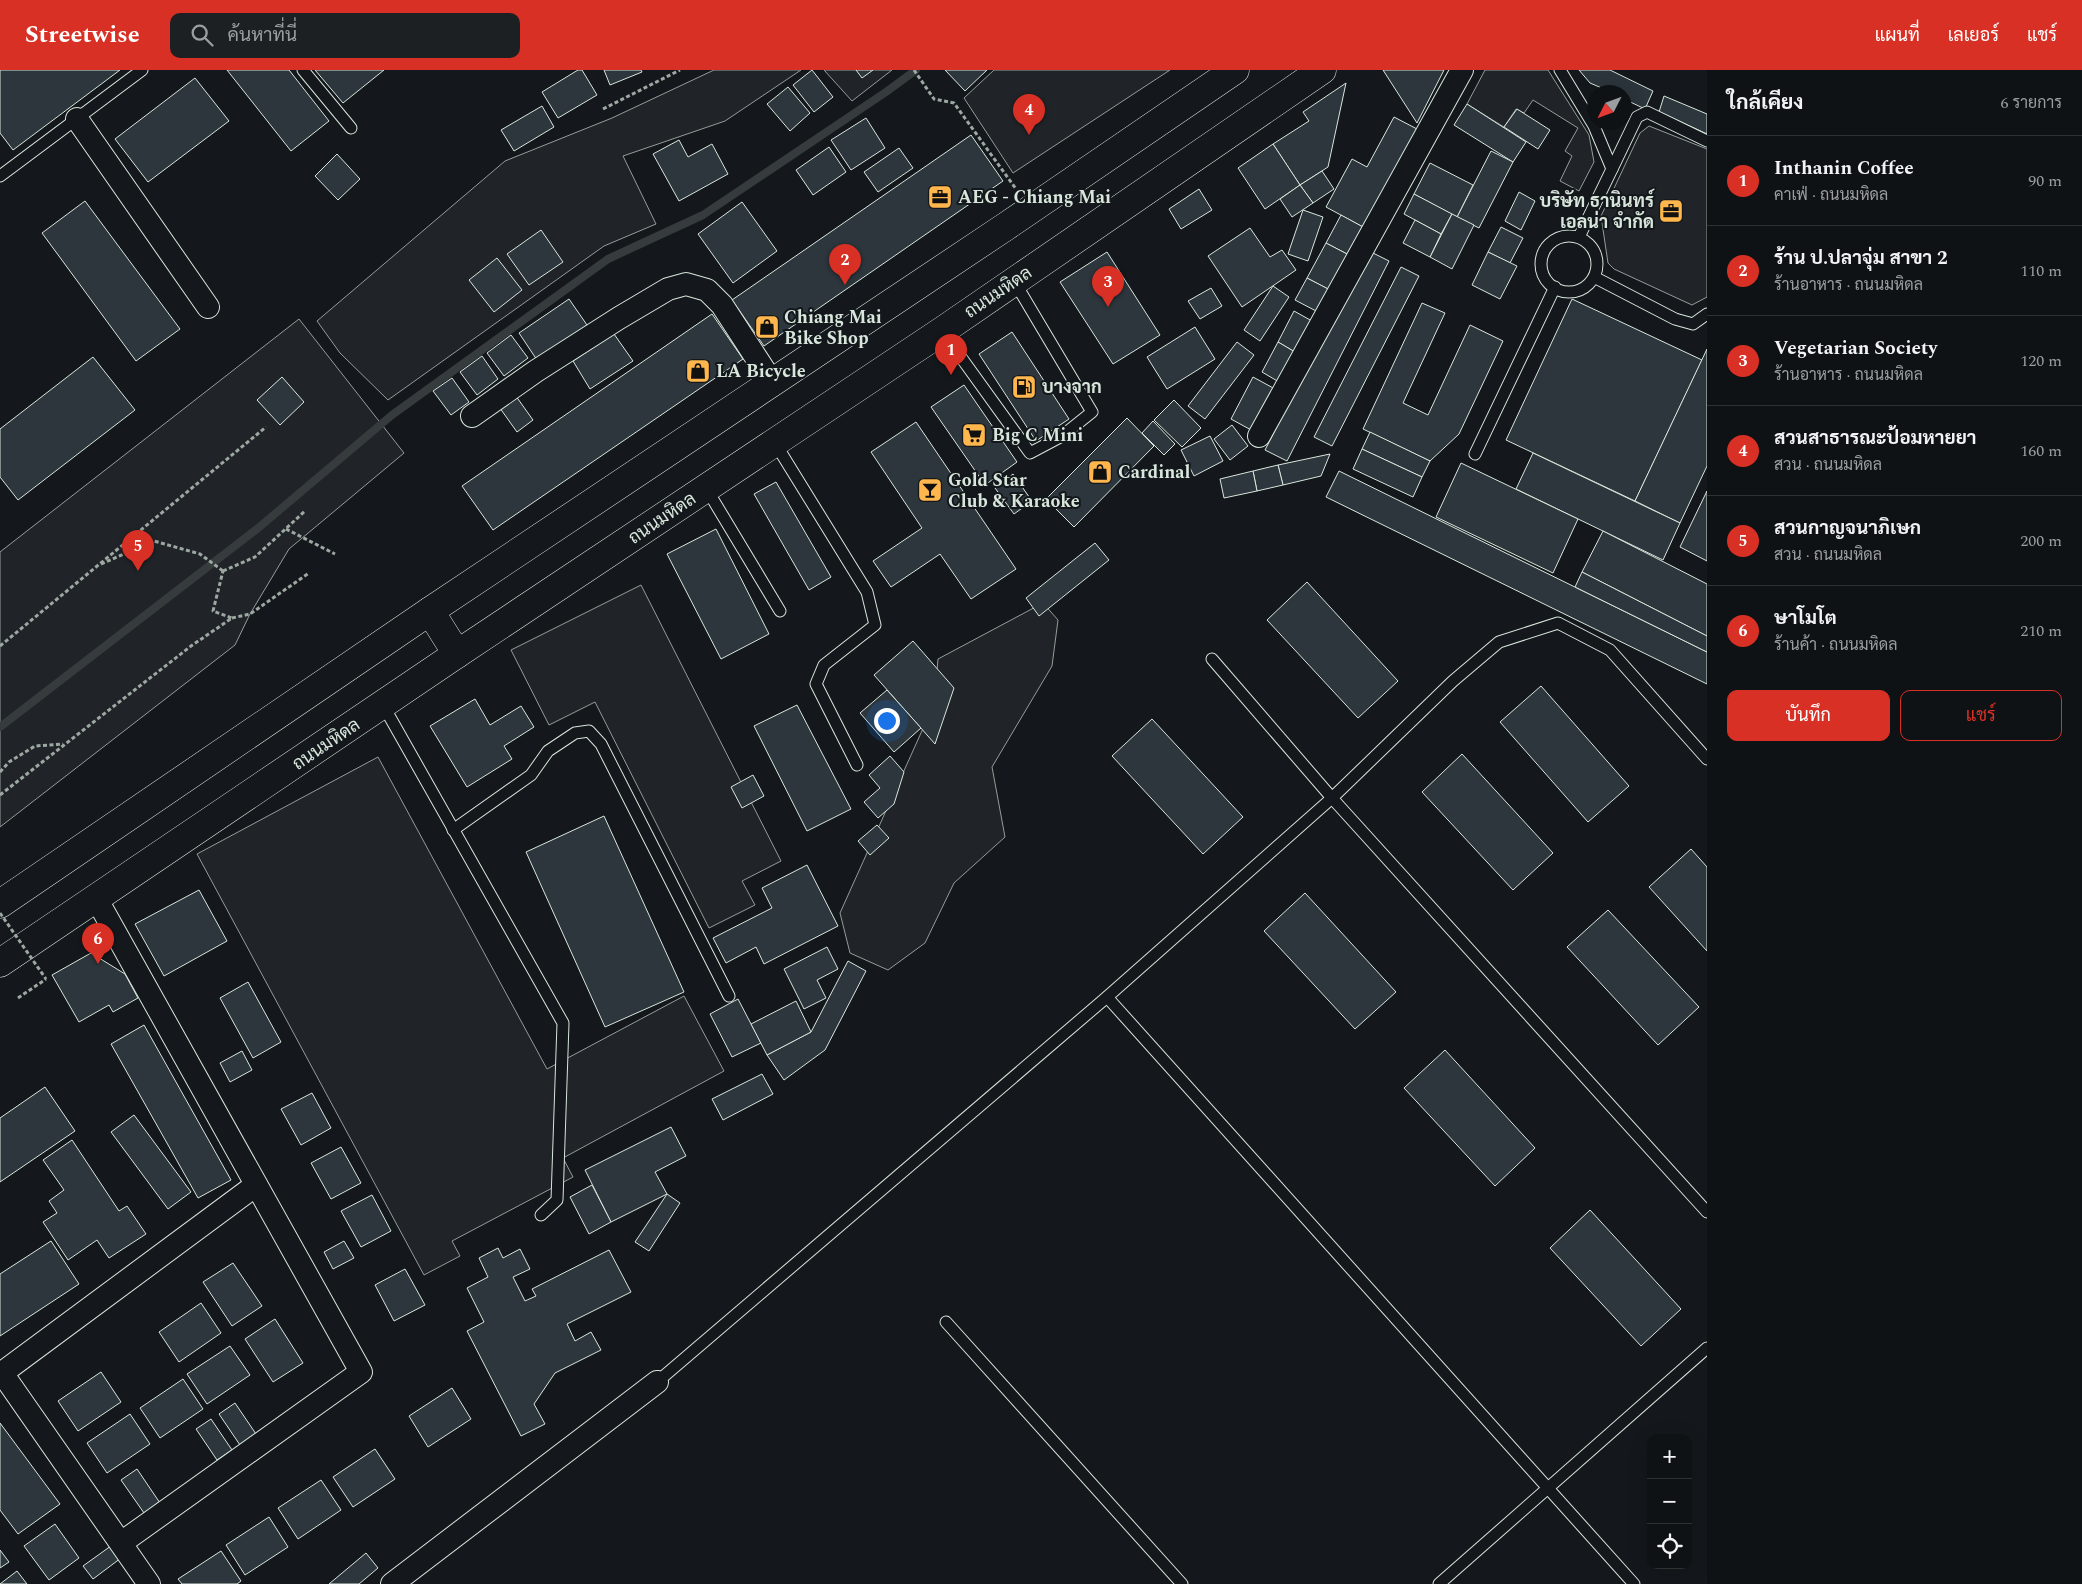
<!DOCTYPE html>
<html lang="th">
<meta charset="utf-8">
<style>
:root{--surface:#0f1215;--page:#1d2022;--text:#f1f3f6;--muted:#9b9ea0;--line:#2f3234;--accent:#d93025}
body{margin:0;font-family:Spectral,Sarabun,serif;background:var(--page);color:var(--text)}
.controls{position:absolute;right:15px;bottom:15px;display:grid;overflow:hidden;border-radius:10px;box-shadow:0 5px 20px #0002}
.controls button{width:45px;height:45px;display:grid;place-items:center;padding:0;border:0;border-bottom:1px solid var(--line);background:var(--surface);color:var(--text);font:25px sans-serif}
.compass{position:absolute;left:1587px;top:15px;width:45px;height:45px;border-radius:50%;background:var(--surface);box-shadow:0 5px 20px #0002;rotate:228deg}
.you{position:absolute;left:886px;top:650px;width:18px;height:18px;margin:-12px;border:4px solid #fff;border-radius:50%;background:#1a73e8;box-shadow:0 0 0 8px #1a73e833}
.badge{display:grid;place-items:center;width:32px;height:32px;border-radius:50%;background:var(--accent);color:#fff;font-size:16px;font-weight:700}
.pin{position:absolute;translate:-50% -41px;filter:drop-shadow(0 1px 2px #0008)}
.pin::after{content:'';position:absolute;top:26px;width:18px;height:15px;background:inherit;clip-path:polygon(0 0,100% 0,50% 100%)}
.list{margin:0;padding:0;list-style:none}
h2{display:flex;justify-content:space-between;align-items:center;height:65px;margin:0;padding:0 20px;font-size:21px}
h2 small{font-size:16px;font-weight:400;color:var(--muted)}
.list li{display:grid;grid-template-columns:32px 1fr auto;gap:15px;align-items:center;box-sizing:border-box;height:90px;padding:0 20px;border-top:1px solid var(--line)}
.list b{display:block;font-size:19px;white-space:nowrap}
.list p{margin:0;font-size:16px;white-space:nowrap;color:var(--muted)}
.list em{font-size:16px;font-style:normal;color:var(--muted)}
.actions{display:flex;gap:10px;padding:15px 20px}
.actions a{flex:1;padding:11px 0;border:1px solid var(--accent);border-radius:10px;text-align:center;font-size:18px;color:var(--accent)}
.actions .main{background:var(--accent);color:#fff}
.icon{flex:none;width:28px;height:28px;fill:none;stroke:currentColor;stroke-width:2;stroke-linecap:round;stroke-linejoin:round}
.map{position:relative;flex:none;width:1707px;height:1514px;overflow:hidden}
header{display:flex;align-items:center;gap:30px;box-sizing:border-box;height:70px;padding:0 25px;background:var(--accent);color:#fff}
header strong{font-size:24px}
nav{display:flex;gap:28px;margin-inline-start:auto;font-size:18px}
.search{width:350px;height:45px;background:var(--page);display:flex;align-items:center;gap:12px;box-sizing:border-box;padding:0 18px;border-radius:10px;color:var(--muted);font-size:19px}
main{display:flex}
aside{flex:1;background:var(--surface)}
.map>svg:first-child{display:block}
</style>
<header>
<strong>Streetwise</strong>
<div class="search"><svg class="icon" aria-label="search" viewBox="0 0 24 24"><circle cx="10" cy="10" r="6"/><path d="M15 15l6 6"/></svg>ค้นหาที่นี่</div>
<nav><a>แผนที่</a><a>เลเยอร์</a><a>แชร์</a></nav>
</header>
<main>
<div class="map">
<svg width="1707" height="1514" viewBox="0 0 1707 1514">
<rect width="100%" height="100%" fill="#14181c"/>
<g fill="#202428" stroke="#939e99">
<polygon points="714,0 801,0 725,51 623,86 656,154 604,176 388,330 340,283 317,251 505,91 612,48"/>
<polygon points="824,0 892,0 852,31"/>
<polygon points="994,0 1170,0 1013,103 964,28"/>
<polygon points="1485,0 1548,0 1589,65 1594,92 1579,121 1560,111 1572,86 1565,81 1578,58 1533,30 1524,43 1516,39 1504,57 1467,34"/>
<polygon points="1649,56 1707,79 1707,227 1692,235 1614,199 1608,193 1601,146 1640,63"/>
<polygon points="299,249 404,383 289,479 250,544 235,575 0,757 0,482"/>
<polygon points="641,515 781,791 742,811 755,835 709,858 595,632 549,655 511,580"/>
<polygon points="1043,533 1058,550 1052,596 992,697 1005,767 954,813 925,873 888,900 850,883 840,843 934,634 938,589"/>
<polygon points="378,687 547,999 684,926 724,1001 563,1088 573,1107 452,1171 460,1186 424,1205 197,784"/>
</g>
<g fill="none" stroke-linecap="round" stroke-linejoin="round">
<polyline stroke="#363b3e" stroke-width="8" points="0,657 257,459 392,345 608,189 703,145 886,22 916,0"/>
</g>
<g fill="#2c363c" stroke="#d8e6dc">
<polygon points="0,0 120,0 13,80 0,63"/>
<polygon points="227,0 289,0 329,51 291,81"/>
<polygon points="315,0 384,0 343,33"/>
<polygon points="578,0 582,0 597,25 558,48 542,22"/>
<polygon points="604,0 641,0 642,2 610,15"/>
<polygon points="812,0 833,27 814,42 793,15"/>
<polygon points="856,0 873,0 862,8"/>
<polygon points="945,0 987,0 965,21"/>
<polygon points="1383,0 1444,0 1417,53"/>
<polygon points="1579,0 1610,0 1653,21 1645,39 1624,29 1624,22 1611,22 1590,13"/>
<polygon points="195,8 229,51 148,112 115,69"/>
<polygon points="1346,13 1328,97 1300,115 1273,74 1309,51 1303,42"/>
<polygon points="788,17 810,43 790,61 767,34"/>
<polygon points="1664,26 1707,44 1707,64 1659,42"/>
<polygon points="1467,34 1526,72 1513,92 1454,55"/>
<polygon points="542,36 554,57 514,81 501,60"/>
<polygon points="1517,39 1550,60 1538,79 1504,57"/>
<polygon points="1394,47 1417,59 1363,157 1326,137 1352,89 1367,97"/>
<polygon points="866,48 885,78 851,100 831,70"/>
<polygon points="971,65 1003,111 764,276 732,230"/>
<polygon points="679,70 688,87 712,74 728,104 679,131 653,84"/>
<polygon points="1273,74 1300,115 1265,139 1238,98"/>
<polygon points="829,77 846,102 813,125 796,100"/>
<polygon points="899,78 913,98 878,122 864,102"/>
<polygon points="1491,81 1513,92 1479,158 1457,147"/>
<polygon points="337,84 360,109 338,130 315,106"/>
<polygon points="1430,93 1473,115 1457,147 1414,124"/>
<polygon points="1322,101 1334,119 1313,133 1300,115"/>
<polygon points="1300,115 1313,133 1292,147 1280,129"/>
<polygon points="1199,119 1212,140 1181,159 1169,139"/>
<polygon points="1519,122 1535,131 1521,160 1505,151"/>
<polygon points="1414,124 1452,144 1441,164 1404,144"/>
<polygon points="85,131 180,259 136,291 42,163"/>
<polygon points="742,132 777,181 733,213 698,164"/>
<polygon points="1303,140 1323,147 1308,191 1288,184"/>
<polygon points="1452,144 1474,155 1452,199 1430,187"/>
<polygon points="1341,145 1363,157 1349,185 1326,173"/>
<polygon points="1415,150 1441,164 1430,187 1403,173"/>
<polygon points="1501,157 1523,168 1510,193 1488,182"/>
<polygon points="1250,158 1270,187 1282,180 1296,200 1242,237 1208,186"/>
<polygon points="541,160 563,192 529,215 507,184"/>
<polygon points="1326,173 1349,185 1330,220 1307,208"/>
<polygon points="1367,180 1389,191 1287,391 1265,380"/>
<polygon points="1107,182 1160,265 1113,294 1060,212"/>
<polygon points="1488,182 1517,196 1500,229 1472,215"/>
<polygon points="497,188 522,220 494,242 469,210"/>
<polygon points="1401,197 1419,206 1332,376 1314,367"/>
<polygon points="1307,208 1330,220 1318,242 1295,230"/>
<polygon points="1273,216 1289,227 1260,271 1244,260"/>
<polygon points="1211,218 1222,236 1200,249 1188,231"/>
<polygon points="569,229 587,255 537,290 519,263"/>
<polygon points="1572,229 1702,290 1635,431 1506,370"/>
<polygon points="1422,233 1445,243 1403,333 1428,345 1470,255 1503,271 1459,364 1430,391 1363,359"/>
<polygon points="1294,241 1312,251 1295,282 1278,272"/>
<polygon points="712,244 743,289 493,460 462,416"/>
<polygon points="1195,257 1215,289 1167,319 1147,287"/>
<polygon points="1012,262 1069,349 1036,371 979,284"/>
<polygon points="614,264 633,291 590,319 573,291"/>
<polygon points="511,265 528,288 504,306 487,283"/>
<polygon points="1237,272 1254,285 1205,349 1188,336"/>
<polygon points="1278,272 1295,282 1279,312 1262,302"/>
<polygon points="1707,279 1707,396 1680,453 1635,431"/>
<polygon points="482,286 498,309 477,325 460,302"/>
<polygon points="93,287 135,340 18,430 0,407 0,359"/>
<polygon points="282,307 304,332 280,355 257,330"/>
<polygon points="1253,307 1275,319 1253,361 1231,349"/>
<polygon points="452,308 469,332 451,345 433,321"/>
<polygon points="964,315 1017,392 985,415 931,337"/>
<polygon points="513,322 533,350 517,362 497,334"/>
<polygon points="1174,330 1201,358 1182,377 1154,350"/>
<polygon points="1127,348 1154,376 1074,457 1046,429"/>
<polygon points="1153,351 1175,374 1164,385 1142,363"/>
<polygon points="916,352 1016,499 971,529 940,484 891,517 873,491 922,458 871,382"/>
<polygon points="1232,355 1248,376 1230,390 1214,369"/>
<polygon points="1370,362 1430,391 1422,407 1362,379"/>
<polygon points="1210,366 1223,391 1194,406 1181,380"/>
<polygon points="1362,379 1422,407 1413,427 1353,399"/>
<polygon points="1533,383 1680,453 1663,490 1516,419"/>
<polygon points="1330,384 1321,406 1283,415 1278,395"/>
<polygon points="1461,393 1578,449 1553,503 1436,447"/>
<polygon points="1278,395 1283,415 1257,421 1253,401"/>
<polygon points="1253,401 1257,421 1224,428 1220,409"/>
<polygon points="1339,401 1707,582 1707,614 1326,427"/>
<polygon points="1013,404 1032,431 1014,444 995,418"/>
<polygon points="776,412 831,507 809,520 754,424"/>
<polygon points="1707,421 1707,491 1680,477"/>
<polygon points="716,459 769,564 721,589 667,484"/>
<polygon points="1603,461 1707,514 1707,566 1582,502"/>
<polygon points="1095,473 1109,490 1039,546 1026,528"/>
<polygon points="1582,502 1707,566 1707,582 1575,517"/>
<polygon points="1307,512 1398,611 1358,648 1267,550"/>
<polygon points="913,571 954,618 935,674 874,605"/>
<polygon points="1541,616 1629,716 1588,752 1500,652"/>
<polygon points="887,620 921,658 894,682 860,643"/>
<polygon points="475,629 490,655 521,636 534,657 504,676 512,689 467,717 430,656"/>
<polygon points="797,635 851,739 807,761 754,656"/>
<polygon points="1152,649 1243,747 1203,784 1112,686"/>
<polygon points="1462,684 1553,783 1513,820 1422,722"/>
<polygon points="890,686 904,702 894,734 878,748 864,732 880,718 869,705"/>
<polygon points="753,705 764,726 742,738 731,717"/>
<polygon points="604,746 684,922 605,957 526,782"/>
<polygon points="877,755 889,768 870,785 858,771"/>
<polygon points="1691,779 1707,797 1707,881 1649,817"/>
<polygon points="807,795 838,856 764,894 756,877 726,893 713,868 772,838 762,818"/>
<polygon points="199,820 227,871 164,906 135,854"/>
<polygon points="1305,823 1396,922 1355,959 1264,861"/>
<polygon points="1608,840 1699,937 1658,975 1567,877"/>
<polygon points="827,877 838,899 817,910 826,928 804,939 784,899"/>
<polygon points="91,883 125,904 138,928 113,942 109,935 79,952 52,905"/>
<polygon points="848,891 866,901 825,980 784,1010 767,985 811,962"/>
<polygon points="248,912 281,972 253,988 220,928"/>
<polygon points="738,929 761,973 732,987 710,944"/>
<polygon points="796,931 811,962 767,985 751,954"/>
<polygon points="144,955 231,1110 198,1128 111,974"/>
<polygon points="1445,980 1535,1078 1495,1116 1404,1018"/>
<polygon points="242,981 252,1000 230,1012 220,993"/>
<polygon points="762,1004 773,1024 723,1050 712,1029"/>
<polygon points="45,1017 75,1061 0,1112 0,1048"/>
<polygon points="312,1023 331,1058 301,1075 281,1039"/>
<polygon points="134,1045 191,1122 168,1139 111,1062"/>
<polygon points="671,1057 686,1086 655,1102 667,1124 611,1152 585,1100"/>
<polygon points="72,1070 119,1141 127,1136 146,1164 109,1188 97,1170 68,1190 43,1152 57,1143 49,1131 64,1120 43,1090"/>
<polygon points="341,1077 361,1113 331,1129 311,1093"/>
<polygon points="592,1115 611,1152 589,1164 570,1127"/>
<polygon points="667,1124 680,1133 649,1181 635,1172"/>
<polygon points="372,1125 391,1161 361,1177 341,1141"/>
<polygon points="1590,1140 1681,1239 1641,1276 1550,1178"/>
<polygon points="51,1171 79,1214 0,1266 0,1204"/>
<polygon points="344,1171 354,1188 333,1199 324,1182"/>
<polygon points="498,1178 503,1188 520,1179 530,1199 513,1207 525,1231 536,1226 532,1219 609,1180 631,1222 567,1254 575,1271 591,1262 601,1280 555,1303 534,1334 545,1354 521,1366 467,1261 484,1252 467,1218 488,1207 479,1188"/>
<polygon points="233,1193 262,1236 232,1256 203,1212"/>
<polygon points="405,1199 425,1235 394,1251 375,1215"/>
<polygon points="201,1233 221,1263 179,1292 159,1262"/>
<polygon points="275,1249 303,1293 273,1312 245,1269"/>
<polygon points="230,1276 250,1305 207,1334 187,1304"/>
<polygon points="101,1302 121,1332 78,1361 58,1331"/>
<polygon points="183,1309 203,1339 160,1368 140,1338"/>
<polygon points="452,1318 471,1349 428,1377 409,1346"/>
<polygon points="235,1333 256,1364 240,1375 219,1344"/>
<polygon points="130,1344 150,1374 107,1403 87,1373"/>
<polygon points="211,1349 232,1380 217,1390 196,1359"/>
<polygon points="0,1353 60,1434 18,1464 0,1440"/>
<polygon points="375,1379 395,1409 353,1437 333,1407"/>
<polygon points="137,1399 160,1433 144,1443 121,1410"/>
<polygon points="321,1410 341,1440 298,1469 278,1438"/>
<polygon points="269,1447 288,1477 245,1505 226,1475"/>
<polygon points="55,1454 79,1488 49,1510 24,1476"/>
<polygon points="115,1473 125,1485 93,1509 83,1496"/>
<polygon points="0,1480 9,1492 0,1498"/>
<polygon points="221,1481 241,1511 237,1514 182,1514 178,1509"/>
<polygon points="366,1483 378,1498 359,1514 329,1514"/>
<polygon points="17,1501 27,1514 0,1514"/>
</g>
<g fill="none" stroke-linecap="round" stroke-linejoin="round">
<defs>
<g id="lane">
<polyline points="303,0 351,58"/>
<polyline points="1560,0 1594,56 1612,99 1579,167"/>
<polyline points="1612,99 1637,47 1647,42 1707,71"/>
<polyline points="0,106 142,0"/>
<circle cx="1569" cy="194" r="28"/>
<polyline points="1594,207 1675,249 1693,254 1707,244"/>
<polyline points="942,261 1030,383 1062,366 1092,342 1014,211"/>
<polyline points="775,373 867,522 875,555 824,595 816,614 857,695"/>
<polyline points="1475,384 1555,217"/>
<polyline points="706,418 780,541"/>
<polyline points="1212,589 1332,728 1707,1142"/>
<polyline points="383,635 563,953 557,1130 541,1145"/>
<polyline points="453,760 531,705 548,681 575,663 589,661 601,674 729,926"/>
<polyline points="1107,927 1634,1514"/>
<polyline points="946,1252 1182,1514"/>
<polyline points="657,1312 1107,927 1332,728 1453,611 1499,572 1558,553 1610,580 1707,689"/>
<polyline points="1439,1514 1707,1278"/>
</g>
<g id="street">
<polyline points="77,49 208,237"/>
<polyline points="472,346 536,301 619,248 668,219 686,214 707,220 722,235 772,312"/>
<polyline points="1259,366 1462,0"/>
<polyline points="96,828 361,1302 121,1473"/>
<polyline points="149,1514 2,1303 256,1115"/>
<polyline points="392,1514 657,1312"/>
</g>
<g id="primary">
<polyline points="430,541 457,584"/>
<polyline points="0,834 430,541 1005,157 1235,0"/>
<polyline points="0,893 457,584 942,261 1322,0"/>
</g>
</defs>
<use href="#lane" stroke="#d8e6dc" stroke-width="13"/>
<use href="#street" stroke="#d8e6dc" stroke-width="24"/>
<use href="#primary" stroke="#d8e6dc" stroke-width="29"/>
<g stroke="#9da8a2" stroke-width="3" stroke-dasharray="4 2.5" stroke-linecap="butt">
<polyline points="914,0 934,29 954,33 1016,119"/>
<polyline points="603,39 680,0"/>
<polyline points="286,459 335,484"/>
<polyline points="101,494 154,471 200,484 223,501"/>
<polyline points="223,501 255,487 305,441"/>
<polyline points="232,548 250,544 309,503"/>
<polyline points="0,576 266,357"/>
<polyline points="0,702 9,692 35,676 63,674"/>
<polyline points="0,725 191,576 232,548 213,541 223,501"/>
<polyline points="18,928 46,909"/>
</g>
<use href="#lane" stroke="#14181c" stroke-width="11"/>
<use href="#street" stroke="#14181c" stroke-width="22"/>
<use href="#primary" stroke="#14181c" stroke-width="28"/>
<polyline stroke="#9da8a2" stroke-width="3" stroke-dasharray="4 2.5" stroke-linecap="butt" points="0,843 46,909"/>
</g>
<defs>
<symbol id="office-square" viewBox="-11 -11 22 22"><rect x="-9" y="-9" width="18" height="18" rx="4" fill="#ffb74d" stroke="#14181c"/><path d="M-6-3h4V-5.5h4V-3h4V5H-6ZM-1-4.5V-3h2v-1.5ZM-6 0V1H6V0Z" fill="#111"/></symbol>
<symbol id="shop-square" viewBox="-11 -11 22 22"><rect x="-9" y="-9" width="18" height="18" rx="4" fill="#ffb74d" stroke="#14181c"/><path d="M-5-2.5h2.3a2.7 3.5 0 0 1 5.4 0H5L5.5 6h-11ZM-1.5-2.5h3a1.5 2.3 0 0 0-3 0Z" fill="#111"/></symbol>
<symbol id="fuel-square" viewBox="-11 -11 22 22"><rect x="-9" y="-9" width="18" height="18" rx="4" fill="#ffb74d" stroke="#14181c"/><path d="M-5.5-6h7V0h2V4h1.3V-2.5L3-4.5l.8-.8L6-3V5H2.5V1h-1V6h-7ZM-4.2-4.7v3.2H.2V-4.7Z" fill="#111"/></symbol>
<symbol id="supermarket-square" viewBox="-11 -11 22 22"><rect x="-9" y="-9" width="18" height="18" rx="4" fill="#ffb74d" stroke="#14181c"/><path d="M-6-5.5h2.5l.6 2H6L4.5 2H-2.5L-4.4-4H-6ZM-1.5 3.2a1.3 1.3 0 1 0 .1 0ZM3 3.2a1.3 1.3 0 1 0 .1 0Z" fill="#111"/></symbol>
<symbol id="bar-square" viewBox="-11 -11 22 22"><rect x="-9" y="-9" width="18" height="18" rx="4" fill="#ffb74d" stroke="#14181c"/><path d="M-6-5H6L.8 .8V4.5H3.5V6h-7V4.5H-.8V.8Z" fill="#111"/></symbol>
</defs>
<g fill-rule="evenodd">
<use href="#office-square" x="926" y="113" width="28" height="28"/>
<use href="#office-square" x="1657" y="127" width="28" height="28"/>
<use href="#shop-square" x="753" y="243" width="28" height="28"/>
<use href="#shop-square" x="684" y="287" width="28" height="28"/>
<use href="#fuel-square" x="1010" y="303" width="28" height="28"/>
<use href="#supermarket-square" x="960" y="351" width="28" height="28"/>
<use href="#shop-square" x="1086" y="388" width="28" height="28"/>
<use href="#bar-square" x="916" y="406" width="28" height="28"/>
</g>
<g text-anchor="middle" stroke-width="4" stroke-linejoin="round" paint-order="stroke">
<g font-size="18" font-weight="bold" fill="#d8e6dc" stroke="#14181c" text-anchor="start">
<text x="958" y="133">AEG - Chiang Mai</text>
<text x="1654" y="137" text-anchor="end">บริษัท ธานินทร์<tspan x="1654" dy="21">เอลน่า จำกัด</tspan></text>
<text x="784" y="253">Chiang Mai<tspan x="784" dy="21">Bike Shop</tspan></text>
<text x="716" y="307">LA Bicycle</text>
<text x="1042" y="323">บางจาก</text>
<text x="992" y="371">Big C Mini</text>
<text x="1118" y="408">Cardinal</text>
<text x="948" y="416">Gold Star<tspan x="948" dy="21">Club &amp; Karaoke</tspan></text>
</g>
<g font-size="18" fill="#d8e6dc" stroke="#14181c">
<text transform="translate(998 222) rotate(-34)" y="6">ถนนมหิดล</text>
<text transform="translate(662 448) rotate(-34)" y="6">ถนนมหิดล</text>
<text transform="translate(326 674) rotate(-34)" y="6">ถนนมหิดล</text>
</g>
</g>
</svg>
<div class="controls">
<button>+</button>
<button>−</button>
<button><svg class="icon" aria-label="locate" viewBox="0 0 24 24"><circle cx="12" cy="12" r="6"/><path d="M12 2v4M12 18v4M2 12h4M18 12h4"/></svg></button>
</div>
<svg class="compass" viewBox="-18 -18 36 36"><path d="M0-13l5 13h-10z" fill="#e53935"/><path d="M0 13l5-13h-10z" fill="#9b9ea0"/></svg>
<div class="you"></div>
<div class="pin badge" style="left:951px;top:305px">1</div>
<div class="pin badge" style="left:845px;top:215px">2</div>
<div class="pin badge" style="left:1108px;top:237px">3</div>
<div class="pin badge" style="left:1029px;top:65px">4</div>
<div class="pin badge" style="left:138px;top:501px">5</div>
<div class="pin badge" style="left:98px;top:894px">6</div>
</div>
<aside>
<h2>ใกล้เคียง<small>6 รายการ</small></h2>
<ul class="list">
<li><span class="badge">1</span><div><b>Inthanin Coffee</b><p>คาเฟ่ · ถนนมหิดล</p></div><em>90 m</em></li>
<li><span class="badge">2</span><div><b>ร้าน ป.ปลาจุ่ม สาขา 2</b><p>ร้านอาหาร · ถนนมหิดล</p></div><em>110 m</em></li>
<li><span class="badge">3</span><div><b>Vegetarian Society</b><p>ร้านอาหาร · ถนนมหิดล</p></div><em>120 m</em></li>
<li><span class="badge">4</span><div><b>สวนสาธารณะป้อมหายยา</b><p>สวน · ถนนมหิดล</p></div><em>160 m</em></li>
<li><span class="badge">5</span><div><b>สวนกาญจนาภิเษก</b><p>สวน · ถนนมหิดล</p></div><em>200 m</em></li>
<li><span class="badge">6</span><div><b>ษาโมโต</b><p>ร้านค้า · ถนนมหิดล</p></div><em>210 m</em></li>
</ul>
<div class="actions"><a class="main">บันทึก</a><a>แชร์</a></div>
</aside>
</main>
